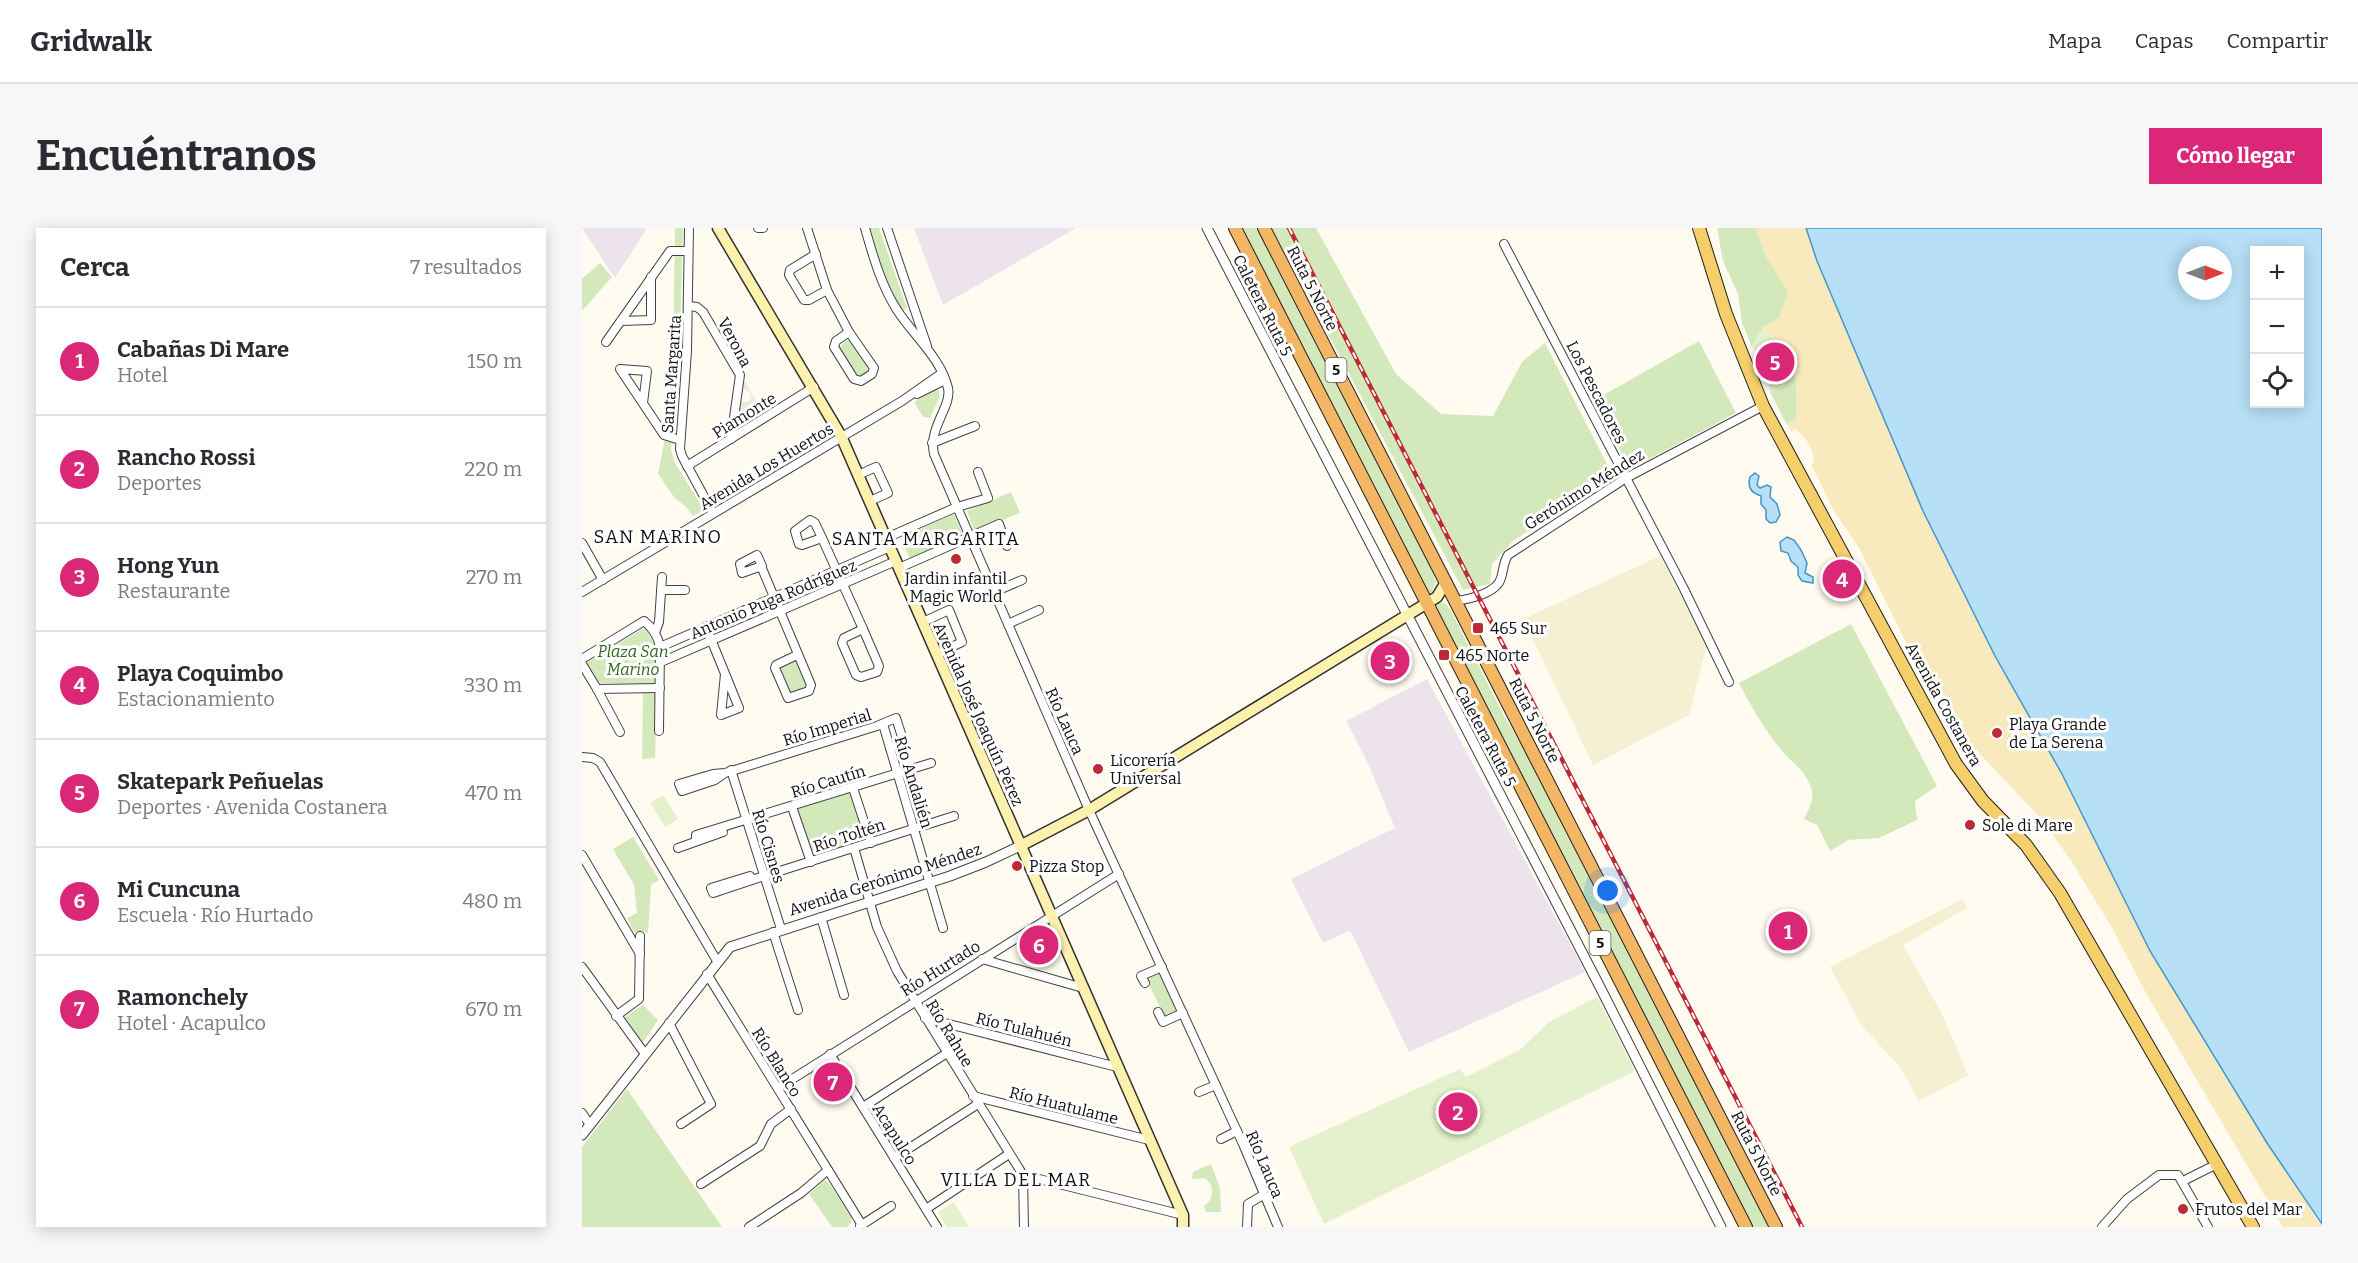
<!DOCTYPE html>
<html lang="es">
<meta charset="utf-8">
<style>
:root{--surface:#fff;--page:#f7f7f7;--text:#2b2b33;--muted:#7c7c81;--line:#e1e1e2;--accent:#db2777}
body{margin:0;font-family:Bitter,serif;background:var(--page);color:var(--text)}
.controls{position:absolute;right:18px;top:18px;display:grid;overflow:hidden;border-radius:0px;box-shadow:0 3px 15px #0003}
.controls button{width:54px;height:54px;display:grid;place-items:center;padding:0;border:0;border-bottom:2px solid var(--line);background:var(--surface);color:var(--text);font:30px sans-serif}
.compass{position:absolute;left:1596px;top:18px;width:54px;height:54px;border-radius:50%;background:var(--surface);box-shadow:0 3px 15px #0003;rotate:90deg}
.you{position:absolute;left:1026px;top:663px;width:21px;height:21px;margin:-15px;border:4px solid #fff;border-radius:50%;background:#1a73e8;box-shadow:0 0 0 9px #1a73e833}
.badge{display:grid;place-items:center;width:39px;height:39px;border-radius:50%;background:var(--accent);color:#fff;font-size:20px;font-weight:700}
.pin{position:absolute;translate:-50% -50%;border:3px solid #fff;box-shadow:0 2px 6px #0006}
.list{margin:0;padding:0;list-style:none}
h2{display:flex;justify-content:space-between;align-items:center;height:78px;margin:0;padding:0 24px;font-size:26px}
h2 small{font-size:20px;font-weight:400;color:var(--muted)}
.list li{display:grid;grid-template-columns:39px 1fr auto;gap:18px;align-items:center;box-sizing:border-box;height:108px;padding:0 24px;border-top:2px solid var(--line)}
.list b{display:block;font-size:22px;white-space:nowrap}
.list p{margin:0;font-size:20px;white-space:nowrap;color:var(--muted)}
.list em{font-size:20px;font-style:normal;color:var(--muted)}
.icon{flex:none;width:33px;height:33px;fill:none;stroke:currentColor;stroke-width:2;stroke-linecap:round;stroke-linejoin:round}
.map{position:relative;flex:none;width:1740px;height:999px;overflow:hidden;border-radius:0px}
header{display:flex;align-items:center;gap:36px;box-sizing:border-box;height:84px;padding:0 30px;background:var(--surface);border-bottom:2px solid var(--line)}
header strong{font-size:28px}
nav{display:flex;gap:33px;margin-inline-start:auto;font-size:21px}
.intro{display:flex;align-items:center;justify-content:space-between;box-sizing:border-box;height:144px;padding:0 36px}
h1{margin:0;font-size:42px}
.button{padding:15px 27px;border-radius:0px;background:var(--accent);color:#fff;font-size:21px;font-weight:700}
main{display:flex;gap:36px;padding:0 36px}
aside{flex:1;background:var(--surface);border-radius:0px;box-shadow:0 3px 15px #0003}
.map>svg:first-child{display:block}
</style>
<header>
<strong>Gridwalk</strong>
<nav><a>Mapa</a><a>Capas</a><a>Compartir</a></nav>
</header>
<div class="intro"><h1>Encuéntranos</h1><a class="button">Cómo llegar</a></div>
<main>
<aside>
<h2>Cerca<small>7 resultados</small></h2>
<ul class="list">
<li><span class="badge">1</span><div><b>Cabañas Di Mare</b><p>Hotel</p></div><em>150 m</em></li>
<li><span class="badge">2</span><div><b>Rancho Rossi</b><p>Deportes</p></div><em>220 m</em></li>
<li><span class="badge">3</span><div><b>Hong Yun</b><p>Restaurante</p></div><em>270 m</em></li>
<li><span class="badge">4</span><div><b>Playa Coquimbo</b><p>Estacionamiento</p></div><em>330 m</em></li>
<li><span class="badge">5</span><div><b>Skatepark Peñuelas</b><p>Deportes · Avenida Costanera</p></div><em>470 m</em></li>
<li><span class="badge">6</span><div><b>Mi Cuncuna</b><p>Escuela · Río Hurtado</p></div><em>480 m</em></li>
<li><span class="badge">7</span><div><b>Ramonchely</b><p>Hotel · Acapulco</p></div><em>670 m</em></li>
</ul>
</aside>
<div class="map">
<svg width="1740" height="999" viewBox="0 0 1740 999">
<rect width="100%" height="100%" fill="#fffbf1"/>
<g fill="#ece3ed">
<polygon points="0,0 65,0 33,50"/>
<polygon points="332,0 494,0 361,77"/>
<polygon points="845,451 1003,744 827,824 768,702 741,715 709,651 813,600 785,533 764,493"/>
</g>
<g fill="#f4f0d1">
<polygon points="1078,328 1125,416 1107,487 1011,537 941,391"/>
<polygon points="1381,671 1385,680 1321,717 1361,788 1386,847 1337,873 1318,839 1280,798 1248,739"/>
</g>
<g fill="#d4e9bb">
<polygon points="93,0 101,0 97,146 89,222 93,235 122,282 111,288 104,279 92,269 76,246 86,195 91,130"/>
<polygon points="286,0 297,0 325,80 319,84 297,37"/>
<polygon points="659,0 676,0 848,338 854,354 850,364 846,365"/>
<polygon points="690,0 734,0 814,146 859,186 911,188 940,134 963,115 1031,248 931,313 910,336 908,356 881,362"/>
<polygon points="1135,0 1174,0 1184,28 1207,64 1197,90 1180,100 1181,104 1177,105 1170,119 1160,95 1156,66 1141,33"/>
<polygon points="18,35 30,49 0,83 0,51"/>
<polygon points="267,111 270,112 287,141 287,144 277,149 273,146 256,120"/>
<polygon points="1117,113 1154,185 1048,241 1011,173"/>
<polygon points="1207,135 1214,154 1214,193 1204,195 1188,164 1202,158"/>
<polygon points="356,160 358,168 348,190 341,189 332,174"/>
<polygon points="429,264 438,285 393,304 385,283"/>
<polygon points="372,286 381,307 328,331 319,310"/>
<polygon points="856,375 863,375 868,381 922,488 956,544 1189,999 1169,999 850,377"/>
<path d="M1269,396l86,162 -22,15 2,19 -38,18 -31,2 -18,11 -13,-26 -13,-6c5,-11 11,-19 7,-31 -5,-17 -18,-24 -29,-37 -17,-21 -31,-44 -43,-68z"/>
<polygon points="64,401 75,422 74,456 16,455 4,435 59,402"/>
<polygon points="215,431 227,459 209,467 195,441"/>
<polygon points="61,464 75,465 73,530 60,531"/>
<polygon points="268,563 284,612 231,630 215,580"/>
<polygon points="51,609 77,652 69,657 66,705 52,704 45,690 55,685 52,657 31,621"/>
<polygon points="578,744 595,782 582,788 564,750"/>
<polygon points="61,777 76,792 60,816 41,790"/>
<polygon points="45,861 140,999 0,999 0,919"/>
<path d="M629,936l9,24 1,24h-15l-2,-6c8,-5 9,-12 7,-21l-6,-7 -13,1 1,-7z"/>
<polygon points="243,952 248,956 269,988 270,994 265,999 250,999 227,966"/>
</g>
<path fill="#f9eabe" d="M1174,0h50l11,33 106,250 72,145 67,118 88,177 60,100 112,176h-39l-136,-232 -35,-67 -40,-66 -29,-41 -76,-81 -8,1 -8,-17 -1,-15 -3,-11 -7,-10 -14,-11 -10,-15 -57,-114 -25,-37 -23,-47 3,-1c-1,-15 -7,-25 -19,-34l-3,3 -6,-9 10,-2v-39l-11,-27 -14,-21 -8,-2 -1,-4 17,-10 9,-26 -22,-36z"/>
<g fill="#e5f0cc">
<polygon points="1185,104 1189,106 1207,135 1202,158 1188,164 1182,137 1170,119 1177,105"/>
<polygon points="47,419 62,419 62,448 46,447"/>
<polygon points="81,567 96,591 83,599 68,575"/>
<polygon points="1015,769 1053,843 742,996 707,919 878,841 884,849 939,821 967,794"/>
<polygon points="372,974 387,999 365,999 356,984"/>
</g>
<polygon fill="#efeadf" points="161,154 163,154 181,186 179,188 172,183 171,188 173,191 164,197 162,190 157,190 159,174 168,173 169,167 165,162 161,162"/>
<g fill="#b7dff5" stroke="#4097ca" stroke-width="1.5" fill-rule="evenodd">
<path d="M1224,0h516v996l-55,-81 -117,-192 -88,-177 -67,-118 -72,-145 -106,-250zM1718,22v154h-46v-154zM1605,27h36v36h-36z"/>
<path d="M1173,245l4,3 -2,9 3,3 7,-3 4,2 -1,10 7,7 3,11 -4,7 -6,1 -4,-4v-9l-5,-6v-8c-10,-3 -14,-9 -11,-19z"/>
<polygon points="1205,309 1212,312 1219,322 1225,335 1223,345 1231,349 1231,355 1220,353 1216,347 1216,339 1209,333 1206,325 1199,323 1198,314"/>
</g>
<g fill="none" stroke-linecap="round" stroke-linejoin="round">
<defs>
<g id="minor">
<polyline points="107,0 105,123 98,221 100,228 131,285"/>
<polyline points="176,0 181,0"/>
<polyline points="225,0 245,62 267,104 292,140 290,146 279,153 272,151 252,119 254,113 267,104"/>
<path d="M283,0c8,28 16,57 32,82 16,25 44,48 51,78 4,19 -20,39 -14,66l155,356 154,334 35,83"/>
<polyline points="305,0 345,118"/>
<polyline points="922,16 1102,361 1147,454"/>
<polyline points="234,26 208,42 207,47 222,72 227,72 245,62"/>
<polyline points="106,78 115,79 121,84 158,147 149,211"/>
<polyline points="39,93 69,92 69,49"/>
<polyline points="24,114 88,23 106,23"/>
<polyline points="335,166 363,152"/>
<polyline points="61,175 65,143 38,141 82,207 98,212"/>
<polyline points="350,215 393,198"/>
<polyline points="105,238 232,159"/>
<polyline points="276,247 294,239 306,265 288,273"/>
<polygon points="228,292 233,295 240,310 220,317 217,316 213,303"/>
<polyline points="240,310 281,401"/>
<polyline points="304,310 375,279 406,270 396,244"/>
<polyline points="0,315 21,352"/>
<polygon points="175,327 180,338 160,345 158,336"/>
<polyline points="179,338 229,457 227,463 206,470 193,440 194,437 215,427"/>
<polyline points="317,340 417,296 425,318"/>
<polyline points="79,362 103,362"/>
<polyline points="0,364 320,173 360,145"/>
<polyline points="412,364 440,352"/>
<path d="M874,373c14,-2 41,-8 45,-23 3,-9 2,-15 7,-23l118,-77 137,-72"/>
<polyline points="341,394 367,382 380,414 355,426"/>
<polyline points="426,396 457,382"/>
<polyline points="124,399 157,480 139,487 143,446"/>
<polygon points="281,401 297,438 295,444 279,449 274,447 260,415 262,410"/>
<polyline points="73,405 77,394 80,349"/>
<polyline points="78,419 308,319"/>
<path d="M0,431l62,-38c9,7 14,15 16,26l-1,84"/>
<polyline points="79,434 314,333"/>
<polyline points="0,436 15,461 78,460"/>
<polyline points="15,461 38,504"/>
<polyline points="301,496 361,700"/>
<polyline points="0,529 11,530 18,534 135,733"/>
<polyline points="149,542 199,701"/>
<polyline points="143,545 133,552 100,563 97,556 131,546 143,545 295,498 314,490 322,515 308,520"/>
<polyline points="271,560 289,615"/>
<polyline points="210,579 229,634"/>
<polyline points="114,613 114,607 349,535"/>
<polyline points="96,620 141,604"/>
<polyline points="272,620 295,699 315,743 441,947 442,999"/>
<polyline points="0,627 58,726"/>
<polyline points="170,652 168,648 129,660 131,665 182,648 372,588"/>
<polyline points="239,689 262,767"/>
<polyline points="191,704 216,782"/>
<polyline points="400,731 501,760"/>
<polyline points="0,739 63,826"/>
<polyline points="125,746 280,997"/>
<polyline points="563,755 559,748 580,739"/>
<polyline points="576,784 581,794 601,785"/>
<polyline points="34,788 57,771 58,708"/>
<polyline points="343,790 535,839"/>
<polyline points="87,795 129,876 99,896"/>
<polyline points="248,826 355,999"/>
<polyline points="196,860 537,646"/>
<polyline points="617,864 634,857"/>
<polyline points="391,868 567,912"/>
<polyline points="281,879 365,825"/>
<polyline points="0,885 8,897"/>
<polyline points="639,911 655,903"/>
<polyline points="312,930 396,876"/>
<polyline points="441,947 601,987"/>
<polyline points="1601,953 1635,936"/>
<polyline points="119,956 178,918 189,896 209,881"/>
<polyline points="344,981 427,926"/>
<polyline points="278,998 309,978"/>
<polyline points="167,999 219,965 246,942"/>
<polyline points="665,999 666,976 681,967"/>
<polyline points="1520,999 1545,971 1577,947 1596,947 1626,999"/>
</g>
<g id="tertiary">
<polyline points="625,0 1019,761 1139,999"/>
<polyline points="0,907 148,719 368,648 404,634 438,618"/>
</g>
<g id="secondary">
<polyline points="136,0 259,208 601,987 601,999"/>
<polyline points="438,618 507,582 855,369 864,354"/>
</g>
<polyline id="primary" points="1117,0 1144,86 1181,178 1374,536 1401,573 1444,617 1478,665 1671,999"/>
<g id="trunk">
<polyline points="653,0 1164,999"/>
<polyline points="682,0 1194,999"/>
</g>
</defs>
<use href="#minor" stroke="#424242" stroke-width="10"/>
<use href="#tertiary" stroke="#424242" stroke-width="11"/>
<use href="#secondary" stroke="#313131" stroke-width="13"/>
<use href="#primary" stroke="#202020" stroke-width="14"/>
<use href="#trunk" stroke="#202020" stroke-width="14"/>
<use href="#minor" stroke="#fff" stroke-width="8"/>
<use href="#tertiary" stroke="#fff" stroke-width="9"/>
<use href="#secondary" stroke="#fdf1ae" stroke-width="10"/>
<use href="#primary" stroke="#f5cf6b" stroke-width="12"/>
<use href="#trunk" stroke="#f2b664" stroke-width="12"/>
<defs>
<polyline id="rail" points="707,0 1220,999"/>
</defs>
<use href="#rail" stroke="#bc2a35" stroke-width="4.5"/>
<use href="#rail" stroke="#fff" stroke-width="2" stroke-dasharray="7" stroke-linecap="butt"/>
</g>
<g fill="#bc2a35" stroke="#fff" stroke-width="2">
<circle cx="374" cy="331" r="6"/>
<rect x="890" y="394" width="12" height="12" rx="3"/>
<rect x="856" y="421" width="12" height="12" rx="3"/>
<circle cx="1415" cy="505" r="6"/>
<circle cx="516" cy="541" r="6"/>
<circle cx="1388" cy="597" r="6"/>
<circle cx="435" cy="638" r="6"/>
<circle cx="1601" cy="981" r="6"/>
</g>
<g text-anchor="middle" stroke-width="6" stroke-linejoin="round" paint-order="stroke">
<g fill="#fff" stroke="#575757" stroke-width="1.5">
<rect x="743.5" y="130" width="21" height="24" rx="4.5"/>
<rect x="1007.5" y="703" width="21" height="24" rx="4.5"/>
</g>
<g font-size="15" font-weight="bold" fill="#0f0f0f">
<text x="754" y="147">5</text>
<text x="1018" y="720">5</text>
</g>
<g font-size="16" fill="#0f0f0f" stroke="#fff">
<text transform="translate(731 60) rotate(63)" y="6">Ruta 5 Norte</text>
<text transform="translate(681 77) rotate(63)" y="6">Caletera Ruta 5</text>
<text transform="translate(153 114) rotate(62)" y="6">Verona</text>
<text transform="translate(89 146) rotate(-86)" y="6">Santa Margarita</text>
<text transform="translate(1015 164) rotate(63)" y="6">Los Pescadores</text>
<text transform="translate(162 187) rotate(-32)" y="6">Piamonte</text>
<text transform="translate(184 238) rotate(-31)" y="6">Avenida Los Huertos</text>
<text transform="translate(1002 261) rotate(-32)" y="6">Gerónimo Méndez</text>
<text transform="translate(191 371) rotate(-23)" y="6">Antonio Puga Rodríguez</text>
<text transform="translate(1362 476) rotate(61)" y="6">Avenida Costanera</text>
<text transform="translate(397 486) rotate(66)" y="6">Avenida José Joaquín Pérez</text>
<text transform="translate(953 492) rotate(63)" y="6">Ruta 5 Norte</text>
<text transform="translate(483 493) rotate(66)" y="6">Río Lauca</text>
<text transform="translate(245 499) rotate(-17)" y="6">Río Imperial</text>
<text transform="translate(904 508) rotate(62)" y="6">Caletera Ruta 5</text>
<text transform="translate(246 553) rotate(-17)" y="6">Río Cautín</text>
<text transform="translate(332 554) rotate(73)" y="6">Río Andalién</text>
<text transform="translate(267 607) rotate(-18)" y="6">Río Toltén</text>
<text transform="translate(187 618) rotate(73)" y="6">Río Cisnes</text>
<text transform="translate(303 651) rotate(-18)" y="6">Avenida Gerónimo Méndez</text>
<text transform="translate(358 740) rotate(-32)" y="6">Río Hurtado</text>
<text transform="translate(442 801) rotate(14)" y="6">Río Tulahuén</text>
<text transform="translate(368 805) rotate(59)" y="6">Río Rahue</text>
<text transform="translate(195 834) rotate(58)" y="6">Río Blanco</text>
<text transform="translate(482 877) rotate(14)" y="6">Río Huatulame</text>
<text transform="translate(313 906) rotate(58)" y="6">Acapulco</text>
<text transform="translate(1175 925) rotate(63)" y="6">Ruta 5 Norte</text>
<text transform="translate(683 936) rotate(67)" y="6">Río Lauca</text>
</g>
<g font-size="16" fill="#0f0f0f" stroke="#fff" text-anchor="start">
<text x="374" y="356" text-anchor="middle">Jardin infantil<tspan x="374" dy="18">Magic World</tspan></text>
<text x="908" y="406">465 Sur</text>
<text x="874" y="433">465 Norte</text>
<text x="1427" y="502">Playa Grande<tspan x="1427" dy="18">de La Serena</tspan></text>
<text x="528" y="538">Licorería<tspan x="528" dy="18">Universal</tspan></text>
<text x="1400" y="603">Sole di Mare</text>
<text x="447" y="644">Pizza Stop</text>
<text x="1613" y="987">Frutos del Mar</text>
</g>
<g font-size="16" font-style="italic" fill="#316520" stroke="#fff">
<text x="51" y="429">Plaza San<tspan x="51" dy="18">Marino</tspan></text>
</g>
<g font-size="18" letter-spacing="1.5" fill="#0f0f0f" stroke="#fff">
<text x="76" y="315">SAN MARINO</text>
<text x="344" y="317">SANTA MARGARITA</text>
<text x="434" y="958">VILLA DEL MAR</text>
</g>
</g>
</svg>
<div class="controls">
<button>+</button>
<button>−</button>
<button><svg class="icon" aria-label="locate" viewBox="0 0 24 24"><circle cx="12" cy="12" r="6"/><path d="M12 2v4M12 18v4M2 12h4M18 12h4"/></svg></button>
</div>
<svg class="compass" viewBox="-18 -18 36 36"><path d="M0-13l5 13h-10z" fill="#e53935"/><path d="M0 13l5-13h-10z" fill="#7c7c81"/></svg>
<div class="you"></div>
<div class="pin badge" style="left:1206px;top:703px">1</div>
<div class="pin badge" style="left:876px;top:884px">2</div>
<div class="pin badge" style="left:808px;top:433px">3</div>
<div class="pin badge" style="left:1260px;top:351px">4</div>
<div class="pin badge" style="left:1193px;top:134px">5</div>
<div class="pin badge" style="left:457px;top:717px">6</div>
<div class="pin badge" style="left:251px;top:854px">7</div>
</div>
</main>
